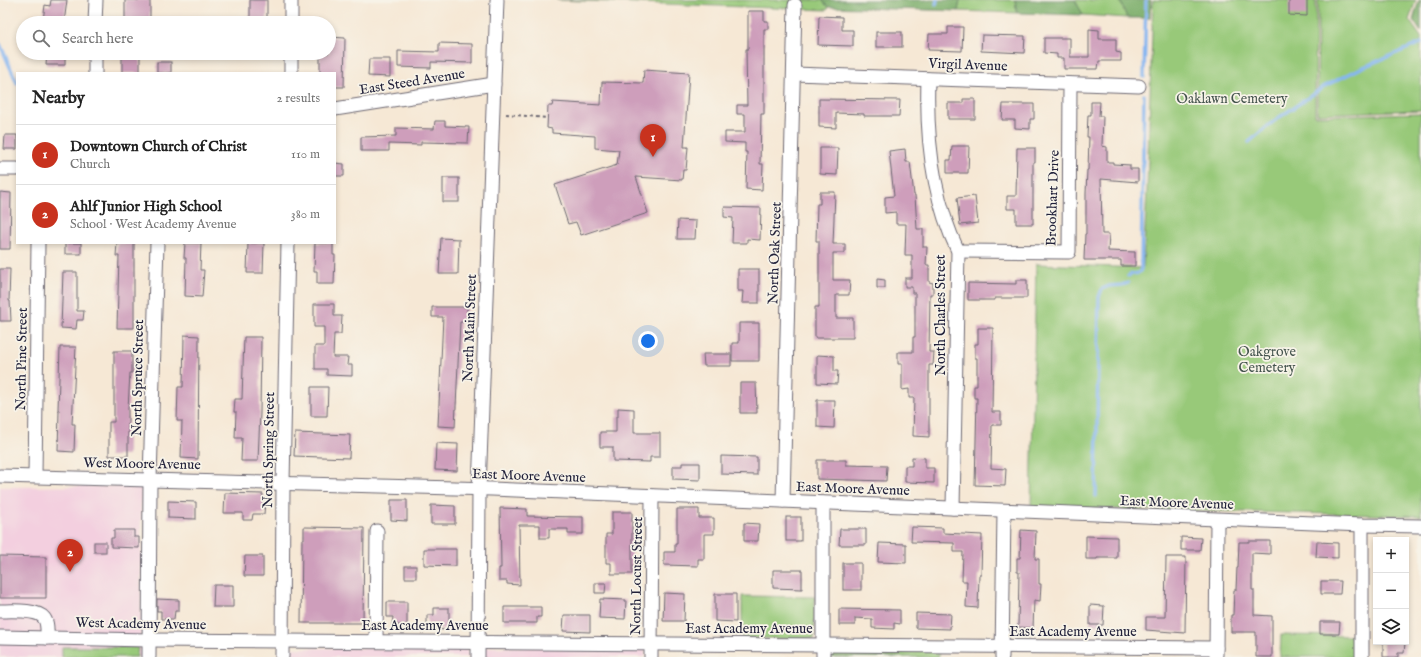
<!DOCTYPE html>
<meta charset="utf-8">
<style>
:root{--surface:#fff;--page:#f2f2f2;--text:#222;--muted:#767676;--line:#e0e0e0;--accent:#c8321e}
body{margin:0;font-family:"IM FELL English",serif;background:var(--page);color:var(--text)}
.controls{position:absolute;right:12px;bottom:12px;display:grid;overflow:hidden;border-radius:0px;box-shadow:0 2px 6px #0003}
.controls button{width:36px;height:36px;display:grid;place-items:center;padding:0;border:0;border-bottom:1px solid var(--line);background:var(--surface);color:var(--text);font:20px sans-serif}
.you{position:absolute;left:648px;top:341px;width:14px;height:14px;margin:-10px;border:3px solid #fff;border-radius:50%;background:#1a73e8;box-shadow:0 0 0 6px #1a73e833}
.badge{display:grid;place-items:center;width:26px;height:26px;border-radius:50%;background:var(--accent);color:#fff;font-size:13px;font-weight:700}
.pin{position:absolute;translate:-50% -33px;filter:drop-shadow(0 1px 2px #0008)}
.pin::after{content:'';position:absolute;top:21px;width:14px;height:12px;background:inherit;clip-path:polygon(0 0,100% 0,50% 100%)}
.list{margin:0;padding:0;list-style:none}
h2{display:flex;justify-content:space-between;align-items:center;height:52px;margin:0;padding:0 16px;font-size:17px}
h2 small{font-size:13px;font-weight:400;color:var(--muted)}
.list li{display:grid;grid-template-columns:26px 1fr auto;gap:12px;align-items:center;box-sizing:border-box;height:60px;padding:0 16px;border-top:1px solid var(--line)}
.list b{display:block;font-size:15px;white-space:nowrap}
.list p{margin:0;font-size:13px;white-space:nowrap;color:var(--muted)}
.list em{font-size:13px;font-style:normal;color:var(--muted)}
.icon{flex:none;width:22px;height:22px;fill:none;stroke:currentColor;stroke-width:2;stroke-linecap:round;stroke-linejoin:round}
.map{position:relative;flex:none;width:1421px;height:657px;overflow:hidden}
.search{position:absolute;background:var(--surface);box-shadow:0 2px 6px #0003;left:16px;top:16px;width:320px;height:44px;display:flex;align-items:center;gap:10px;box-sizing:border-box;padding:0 14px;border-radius:22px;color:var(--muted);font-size:15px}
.panel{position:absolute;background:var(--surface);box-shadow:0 2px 6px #0003;left:16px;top:72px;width:320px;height:172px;border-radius:0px}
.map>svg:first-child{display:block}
</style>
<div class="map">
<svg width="1421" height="657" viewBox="0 0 1421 657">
<rect width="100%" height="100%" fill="#f7f3e8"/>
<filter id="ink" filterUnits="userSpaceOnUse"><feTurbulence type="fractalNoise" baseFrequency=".025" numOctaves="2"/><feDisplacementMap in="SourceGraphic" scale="8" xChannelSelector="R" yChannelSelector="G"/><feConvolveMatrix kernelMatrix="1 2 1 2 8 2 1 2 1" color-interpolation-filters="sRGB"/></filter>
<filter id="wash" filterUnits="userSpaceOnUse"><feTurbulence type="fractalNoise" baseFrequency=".012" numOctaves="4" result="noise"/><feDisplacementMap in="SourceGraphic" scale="16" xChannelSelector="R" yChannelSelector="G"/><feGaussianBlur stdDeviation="0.9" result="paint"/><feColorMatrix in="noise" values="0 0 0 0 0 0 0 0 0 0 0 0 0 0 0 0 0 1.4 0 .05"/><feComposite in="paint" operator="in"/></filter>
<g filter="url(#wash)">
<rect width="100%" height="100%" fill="#f6e8d5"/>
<g fill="#f3cfdf">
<polygon points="141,486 141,657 0,657 0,487"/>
<rect x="483" y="647" width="162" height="10"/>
<polygon points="290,648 468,649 468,657 290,657"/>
</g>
<g fill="#98c979" stroke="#5d765a">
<polygon points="557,0 822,0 828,7 827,10"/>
<polygon points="960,0 1015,0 1017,13 958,11"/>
<polygon points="1075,0 1120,0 1127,18 1083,15"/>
<polygon points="1153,0 1316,0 1315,116 1421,113 1421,516 1031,507 1036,264 1143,268 1147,190"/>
<polygon points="1318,0 1416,0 1409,20 1421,37 1421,110 1317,114"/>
<polygon points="742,596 815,597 814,639 742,638"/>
<polygon points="1281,635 1357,636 1357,657 1280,657"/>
<polygon points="62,647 138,647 137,657 62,657"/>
<polygon points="827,648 939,650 939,657 827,657"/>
</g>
<g fill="#7aad69" stroke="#4e6852">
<polygon points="822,0 960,0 958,11 828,7"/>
<polygon points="1015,0 1075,0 1083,15 1017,13"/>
<polygon points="1120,0 1151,0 1150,18 1127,18"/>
<polygon points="1419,0 1421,0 1421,32 1413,20"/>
</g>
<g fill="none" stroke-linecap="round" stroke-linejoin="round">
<g stroke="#85b6f1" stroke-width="3.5">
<polyline points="936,4 937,0"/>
<polyline points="0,44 17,83"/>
<polyline points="1144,77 1146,0"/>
<polyline points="1249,142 1274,121 1325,86 1361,68 1421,43"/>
<path d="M1128,276c5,-4 11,0 13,-7l3,-174"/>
<polyline points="1096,496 1099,297 1102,289 1109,286 1122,285 1128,283"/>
</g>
</g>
<g id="blocks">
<g fill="#ce9ebb">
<polygon points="51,0 67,0 64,23 43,21 45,5 50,6"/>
<polygon points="125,0 150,0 150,21 125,20"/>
<rect x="250" y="0" width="17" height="23"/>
<polygon points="1289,0 1307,0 1307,16 1289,15"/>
<polygon points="748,11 764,11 764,21 768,21 768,29 764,29 764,114 761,114 760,164 763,164 762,190 746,189 747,152 745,152 745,143 725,142 725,132 745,132 745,114 737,114 737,105 747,105 746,49 748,49"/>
<polygon points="819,16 842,17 842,30 853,30 853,46 818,45"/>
<polygon points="948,27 963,27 962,51 928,50 929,34 948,34"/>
<polygon points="1089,29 1099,30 1099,39 1116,39 1116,52 1121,53 1121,61 1099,61 1098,69 1064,69 1064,58 1057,58 1057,54 1044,53 1044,38 1070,38 1070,57 1089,57"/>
<rect x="876" y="32" width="26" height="15"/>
<polygon points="982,35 1025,36 1024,53 981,51"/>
<polygon points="329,37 345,38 344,87 335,87 335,73 320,73 320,53 329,53"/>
<polygon points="439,43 472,44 472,63 431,62 431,68 398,67 398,51 439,52"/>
<polygon points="47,53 65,53 65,65 46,65"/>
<rect x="122" y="53" width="18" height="20"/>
<polygon points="369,59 390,59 390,77 368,76"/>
<rect x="157" y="62" width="14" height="11"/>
<polygon points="644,70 689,73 684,147 688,147 686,170 683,170 682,180 636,177 648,213 581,235 576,222 568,224 555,185 617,165 619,150 595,148 595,136 552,133 552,129 547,128 548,106 552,106 553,102 601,105 602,82 643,83"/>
<polygon points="819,99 900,100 899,116 864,116 864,114 836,113 836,128 819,127"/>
<polygon points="963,99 975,99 975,119 948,119 948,103 963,103"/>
<polygon points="1091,102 1100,102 1099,116 1103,116 1102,146 1107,147 1107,162 1113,162 1113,164 1130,165 1130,169 1138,169 1138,182 1101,179 1102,234 1109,234 1108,251 1135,252 1135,266 1121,266 1121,260 1084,260 1085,234 1086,234 1086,194 1087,170 1088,170 1089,137 1087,137 1088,115 1091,115"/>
<polygon points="1003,104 1034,104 1034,119 1030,119 1030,129 1015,128 1015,120 1002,120"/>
<polygon points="435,121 445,121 445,126 469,127 468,143 421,142 421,145 389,144 389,151 361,151 361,137 396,136 396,128 434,129"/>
<polygon points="5,135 17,135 17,149 4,149"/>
<polygon points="952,146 969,146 968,173 947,173 947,160 951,160"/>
<polygon points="820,148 838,148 837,175 820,174"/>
<polygon points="1017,148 1035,148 1035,162 1033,162 1033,224 1016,224 1016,209 1007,209 1007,196 1016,196"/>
<polygon points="905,149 906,162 910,162 914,195 915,195 917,229 923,229 923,247 927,247 926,265 929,265 929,282 933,283 933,294 930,294 929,352 934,352 933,365 929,365 929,437 913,436 914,398 909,398 909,389 902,390 902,364 898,364 898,352 913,352 913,337 915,337 915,293 912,293 912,287 905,287 905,278 912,278 912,255 905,255 906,224 896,224 896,212 885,213 885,197 894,196 889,151"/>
<polygon points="335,163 344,164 344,176 335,176"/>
<rect x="443" y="178" width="16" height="24"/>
<polygon points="0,192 11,193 10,249 0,249"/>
<polygon points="820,192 835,192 833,244 845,244 845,253 833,253 833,280 850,280 849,295 836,295 836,318 853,318 853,338 815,338 815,307 819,307 819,241 816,241 817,204 820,204"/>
<polygon points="975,196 978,223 960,225 957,198"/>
<polygon points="724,207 761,208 760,240 747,239 747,243 732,243 733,218 724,217"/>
<polygon points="678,220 696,221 695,239 677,239"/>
<polygon points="441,238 459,239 458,274 439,274"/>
<rect x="65" y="243" width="16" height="11"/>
<polygon points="117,243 134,243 134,328 117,328 119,256 116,256"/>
<polygon points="185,243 201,243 200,270 204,270 202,297 185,296 186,258 184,258"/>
<polygon points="248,243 264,243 263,273 247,273"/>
<polygon points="315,243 333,243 333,255 335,255 334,284 317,284 317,271 314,271"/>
<polygon points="0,269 10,269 9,301 10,301 11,321 0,321"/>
<polygon points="738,269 759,269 759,303 742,303 743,291 738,291"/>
<polygon points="63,272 77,272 77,311 84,311 83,320 77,320 76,329 61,328"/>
<polygon points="877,279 885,280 885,288 877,288"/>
<polygon points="1016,280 1027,280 1027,298 995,298 995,300 968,300 968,283 1016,284"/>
<polygon points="314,304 334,304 334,316 342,316 341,334 334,334 333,357 348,357 347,365 352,365 352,376 327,375 327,369 315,369 315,346 324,346 324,327 314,327"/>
<polygon points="432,307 467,307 467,322 460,322 455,427 438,426 443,317 432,317"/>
<polygon points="739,323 759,323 759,361 732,361 732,343 739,343"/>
<polygon points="978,328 993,328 992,412 1001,412 1001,425 992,425 991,468 1006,469 1005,486 975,485 977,398 974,398 974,386 977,386 977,358 975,358 975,344 978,344"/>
<polygon points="184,335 199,336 198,459 181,458 182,421 177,421 178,387 183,387"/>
<polygon points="244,337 261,337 260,413 258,461 241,461 242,438 235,438 236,412 234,412 235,399 242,399"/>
<polygon points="60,347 76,347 72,424 75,424 74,452 58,451 59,410 58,410"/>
<polygon points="114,351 132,351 132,373 130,373 128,409 128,456 109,456 109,422 114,422"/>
<polygon points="703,354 731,354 731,366 704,366"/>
<polygon points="817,355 834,356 834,371 838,371 837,384 817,383"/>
<polygon points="740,383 756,383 757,413 740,413"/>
<polygon points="311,387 328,387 327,416 311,416"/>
<polygon points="817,400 835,400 834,428 817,427"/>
<polygon points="618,408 634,409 634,433 660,433 660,457 650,457 650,462 613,461 613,447 600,447 600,432 616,432 616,417 618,417"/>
<polygon points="295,433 350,435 349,458 294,456"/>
<polygon points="436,443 458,444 457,471 435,470"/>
<polygon points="721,456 757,457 757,475 721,474"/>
<polygon points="912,457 925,458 925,468 934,468 934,483 905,482 905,466 912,466"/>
<polygon points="817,460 846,460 846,465 887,466 886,481 817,479"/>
<polygon points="682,463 700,463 700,480 673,479 673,466 682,466"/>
<polygon points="225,493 263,494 263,502 265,502 264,514 253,514 252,520 243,520 243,513 224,513"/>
<polygon points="391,500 407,500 407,521 391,520"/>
<polygon points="168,501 196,502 196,519 168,518"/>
<polygon points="431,505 455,506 455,524 431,524"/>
<polygon points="500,508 527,509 527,516 583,517 583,534 568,534 568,529 549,529 549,538 540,538 540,525 519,525 520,585 507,584 507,581 499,581 499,568 501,568"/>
<polygon points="677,509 699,509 699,518 714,518 714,534 704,534 704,559 698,559 698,566 664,565 664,552 675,552 675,544 677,544"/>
<polygon points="612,512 632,512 632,574 611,574 611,563 606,563 606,534 612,534"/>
<rect x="786" y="517" width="15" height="24"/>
<polygon points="744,523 759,524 758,541 744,541"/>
<polygon points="304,527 364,528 363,623 301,623 302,539 304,539"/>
<polygon points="912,527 943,528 943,533 982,535 981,575 979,575 978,608 966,607 967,581 962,581 963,552 954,552 954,543 911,542"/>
<polygon points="840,529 866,529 866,545 839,545"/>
<polygon points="114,530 134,530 134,537 139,537 139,548 111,547 111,538 114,538"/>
<polygon points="1021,530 1036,531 1035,559 1039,559 1039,584 1041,584 1040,601 1034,600 1033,628 1018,627 1019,572 1017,572 1017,558 1020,558"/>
<polygon points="1086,536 1117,537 1117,558 1097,558 1097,559 1086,559"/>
<polygon points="1181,537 1201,538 1200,550 1181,550"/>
<polygon points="1249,541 1270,541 1270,554 1252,553 1252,590 1254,590 1254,615 1272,616 1272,657 1256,657 1256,632 1231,632 1231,615 1233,615 1234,590 1236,590 1237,568 1238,568 1239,542 1249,542"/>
<rect x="94" y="542" width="12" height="10"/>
<polygon points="1317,542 1338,543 1338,558 1316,557"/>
<polygon points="879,543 906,544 906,563 878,562"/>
<polygon points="424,549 456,549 456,566 424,565"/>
<polygon points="0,556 46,557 46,598 0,598"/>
<polygon points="245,556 263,556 263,576 244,576"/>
<polygon points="1166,557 1186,557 1185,633 1146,630 1146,617 1165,617"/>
<rect x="843" y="563" width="18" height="27"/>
<rect x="405" y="566" width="11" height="12"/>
<polygon points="773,570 802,570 802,589 773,588"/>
<polygon points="1321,581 1341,581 1340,594 1321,594"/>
<polygon points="595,583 606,583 605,593 595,593"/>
<polygon points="214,585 233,585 233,607 213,607"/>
<polygon points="664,593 685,594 684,621 663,621"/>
<polygon points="715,594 736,594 736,622 715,621"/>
<polygon points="157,599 179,600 179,611 175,611 174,619 161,619 161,611 157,611"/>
<polygon points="600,599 626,600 625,619 599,618"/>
<polygon points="387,602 407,602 407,625 392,625 393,617 387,617"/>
<polygon points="1090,605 1104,606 1103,625 1090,625"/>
<polygon points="504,607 541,607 541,617 537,617 537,623 504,623"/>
<polygon points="434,608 449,608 449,630 427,629 427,615 434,615"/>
<polygon points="839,609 900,610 900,624 894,623 894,629 872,628 872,619 855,618 855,625 839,625"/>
<polygon points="916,613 951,614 950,629 916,628"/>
<polygon points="564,615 590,615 590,632 563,631"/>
<polygon points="1320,622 1340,622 1339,634 1320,634"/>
<polygon points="1383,642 1405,643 1404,653 1398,653 1398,657 1383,657"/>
</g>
</g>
</g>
<g filter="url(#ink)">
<use href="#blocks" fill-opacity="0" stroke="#6c6771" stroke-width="1"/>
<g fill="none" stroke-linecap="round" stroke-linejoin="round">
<defs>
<g id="minor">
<polyline points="95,23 96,0"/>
<polyline points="291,23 291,0"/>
<polyline points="95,73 95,53"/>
<polyline points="291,73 291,53"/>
<polyline points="794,74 1139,86"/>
<path d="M928,79c-2,59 4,118 30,172l-5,257"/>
<polyline points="335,109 494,84"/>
<polyline points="0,169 17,169"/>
<polyline points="958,251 1069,252 1070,85"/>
<polyline points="0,476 492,489 1362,525 1421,526"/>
<polyline points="35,476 38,243"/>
<polyline points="783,501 795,5"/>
<path d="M0,611c11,0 37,-2 44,7 4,5 3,14 3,20"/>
<polyline points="0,637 149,640 1216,648"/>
<polyline points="376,641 377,531"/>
<polyline points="1216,655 1217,520"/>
<polyline points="149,657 150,479 157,243"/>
<polyline points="282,657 283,483 288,243"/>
<polyline points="478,657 479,489 497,0"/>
<polyline points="651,657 652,496"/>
<polyline points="823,657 823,503"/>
<polyline points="1002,657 1004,511"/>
<polyline points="1362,657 1362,525"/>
</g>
</defs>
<use href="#minor" stroke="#6c6771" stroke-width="15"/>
<polyline stroke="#6c6771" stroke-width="2" stroke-dasharray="3 3" stroke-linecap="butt" points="506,114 547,118"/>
<use href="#minor" stroke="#fff" stroke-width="13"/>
</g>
</g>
<g text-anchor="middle" stroke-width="3.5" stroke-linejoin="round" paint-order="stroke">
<g font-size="14" fill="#22223b" stroke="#f7f3e8">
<text transform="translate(968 64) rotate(2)" y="5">Virgil Avenue</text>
<text transform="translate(412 81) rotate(-9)" y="5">East Steed Avenue</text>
<text transform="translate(1052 198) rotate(-88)" y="5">Brookhart Drive</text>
<text transform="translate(774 253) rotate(-88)" y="5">North Oak Street</text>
<text transform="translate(940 315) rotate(-90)" y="5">North Charles Street</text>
<text transform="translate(469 328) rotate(-88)" y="5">North Main Street</text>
<text transform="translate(21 359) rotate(-89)" y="5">North Pine Street</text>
<text transform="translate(137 378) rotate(-89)" y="5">North Spruce Street</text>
<text transform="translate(268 450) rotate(-89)" y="5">North Spring Street</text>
<text transform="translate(142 463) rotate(1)" y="5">West Moore Avenue</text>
<text transform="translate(529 475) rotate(2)" y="5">East Moore Avenue</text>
<text transform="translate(853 488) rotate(2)" y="5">East Moore Avenue</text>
<text transform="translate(1177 502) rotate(2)" y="5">East Moore Avenue</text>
<text transform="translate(636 576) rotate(-89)" y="5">North Locust Street</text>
<text transform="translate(141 623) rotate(1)" y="5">West Academy Avenue</text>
<text x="425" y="630">East Academy Avenue</text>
<text x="749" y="633">East Academy Avenue</text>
<text x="1073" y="636">East Academy Avenue</text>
</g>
<g font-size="14" fill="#45544e" stroke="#f7f3e8">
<text x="1232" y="103">Oaklawn Cemetery</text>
<text x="1267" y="356">Oakgrove<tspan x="1267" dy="16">Cemetery</tspan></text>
</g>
</g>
</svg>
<div class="controls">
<button>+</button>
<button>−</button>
<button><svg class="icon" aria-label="layers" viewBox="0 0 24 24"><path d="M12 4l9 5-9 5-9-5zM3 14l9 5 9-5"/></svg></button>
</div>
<div class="you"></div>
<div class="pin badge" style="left:653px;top:157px">1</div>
<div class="pin badge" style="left:70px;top:572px">2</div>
<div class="search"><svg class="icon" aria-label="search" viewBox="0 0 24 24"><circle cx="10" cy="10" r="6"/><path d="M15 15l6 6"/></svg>Search here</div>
<section class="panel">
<h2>Nearby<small>2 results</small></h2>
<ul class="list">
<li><span class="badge">1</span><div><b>Downtown Church of Christ</b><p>Church</p></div><em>110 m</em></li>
<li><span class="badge">2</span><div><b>Ahlf Junior High School</b><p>School · West Academy Avenue</p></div><em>380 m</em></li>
</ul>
</section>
</div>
